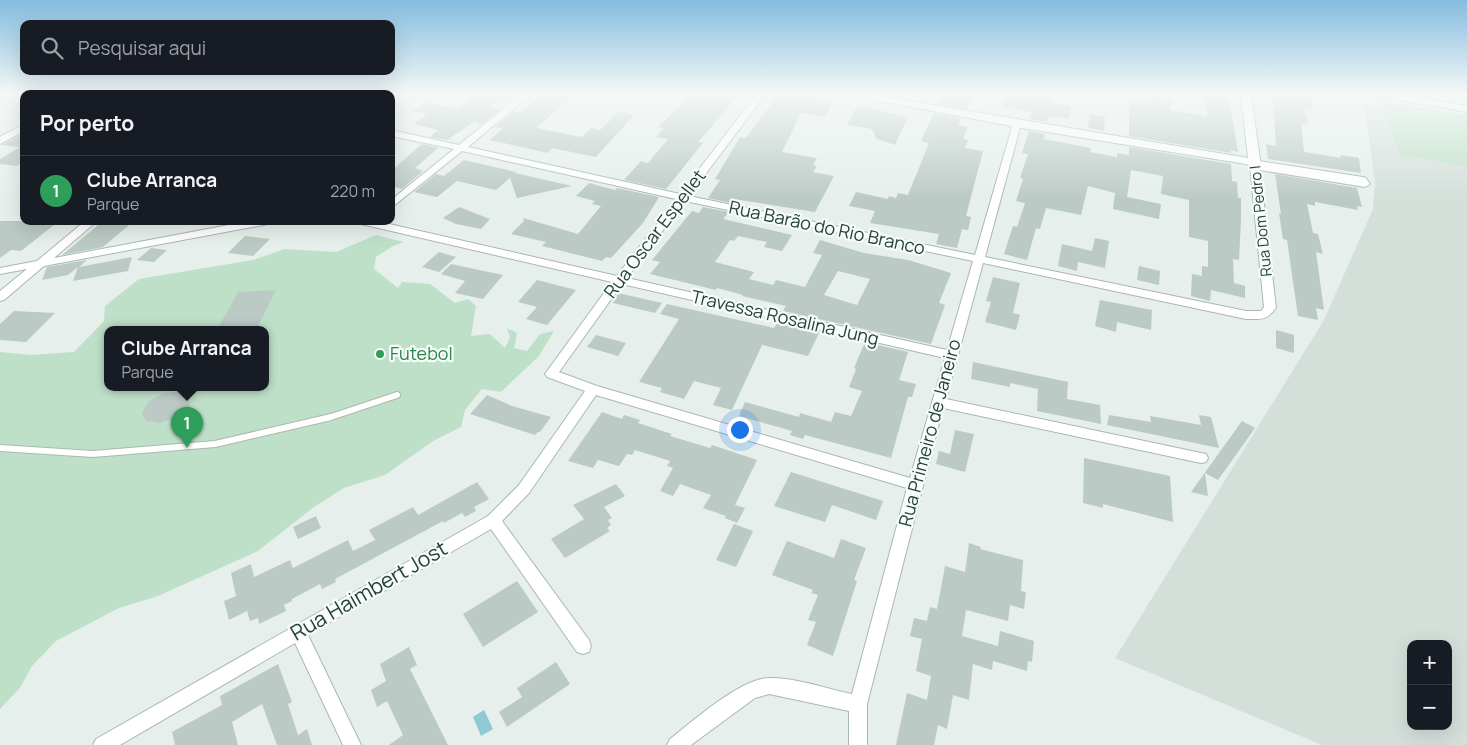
<!DOCTYPE html>
<html lang="pt">
<meta charset="utf-8">
<style>
:root{--surface:#171b24;--page:#242831;--text:#f1f3f6;--muted:#9ea1a6;--line:#363941;--accent:#1a73e8}
body{margin:0;font-family:Manrope,sans-serif;background:var(--page);color:var(--text)}
.controls{position:absolute;right:15px;bottom:15px;display:grid;overflow:hidden;border-radius:10px;box-shadow:0 5px 20px #0002}
.controls button{width:45px;height:45px;display:grid;place-items:center;padding:0;border:0;border-bottom:1px solid var(--line);background:var(--surface);color:var(--text);font:25px sans-serif}
.you{position:absolute;left:739px;top:429px;width:18px;height:18px;margin:-12px;border:4px solid #fff;border-radius:50%;background:#1a73e8;box-shadow:0 0 0 8px #1a73e833}
.badge{display:grid;place-items:center;width:32px;height:32px;border-radius:50%;background:var(--accent);color:#fff;font-size:16px;font-weight:700}
.pin{position:absolute;translate:-50% -41px;filter:drop-shadow(0 1px 2px #0008)}
.pin::after{content:'';position:absolute;top:26px;width:18px;height:15px;background:inherit;clip-path:polygon(0 0,100% 0,50% 100%)}
.popup{position:absolute;left:104px;top:326px;width:165px;height:65px;box-sizing:border-box;display:grid;place-content:center;border-radius:10px;background:var(--surface);filter:drop-shadow(0 1px 4px #0005);font-size:16px;white-space:nowrap;color:var(--muted)}
.popup b{font-size:19px;color:var(--text)}
.popup::after{content:'';position:absolute;left:50%;top:100%;margin-left:-10px;border:10px solid transparent;border-top-color:var(--surface)}
.list{margin:0;padding:0;list-style:none}
h2{display:flex;justify-content:space-between;align-items:center;height:65px;margin:0;padding:0 20px;font-size:21px}
h2 small{font-size:16px;font-weight:400;color:var(--muted)}
.list li{display:grid;grid-template-columns:32px 1fr auto;gap:15px;align-items:center;box-sizing:border-box;height:70px;padding:0 20px;border-top:1px solid var(--line)}
.list b{display:block;font-size:19px;white-space:nowrap}
.list p{margin:0;font-size:16px;white-space:nowrap;color:var(--muted)}
.list em{font-size:16px;font-style:normal;color:var(--muted)}
.icon{flex:none;width:28px;height:28px;fill:none;stroke:currentColor;stroke-width:2;stroke-linecap:round;stroke-linejoin:round}
.map{position:relative;flex:none;width:1467px;height:745px;overflow:hidden}
.search{position:absolute;background:var(--surface);box-shadow:0 5px 20px #0002;left:20px;top:20px;width:375px;height:55px;display:flex;align-items:center;gap:12px;box-sizing:border-box;padding:0 18px;border-radius:10px;color:var(--muted);font-size:19px}
.panel{position:absolute;background:var(--surface);box-shadow:0 5px 20px #0002;left:20px;top:90px;width:375px;height:135px;border-radius:10px}
.map>svg:first-child{display:block}
</style>
<div class="map">
<svg width="1467" height="745" viewBox="0 0 1467 745">
<rect width="100%" height="100%" fill="#e6efeb"/>
<path fill="#d4dfda" fill-rule="evenodd" d="M1364,103l103,15v627h-145l-207,-87 209,-338 49,-111 2,-26zM1411,644h37v82h-37z"/>
<g fill="#bfe0c8" fill-rule="evenodd">
<polygon points="1380,102 1467,115 1467,166 1400,155"/>
<path d="M376,235l28,7 -11,4 -17,11 -2,12 24,19 4,-6 28,2 25,19 13,-4 8,7 -5,30 19,-2 15,14 5,-11 -3,-9 10,5 -3,15 13,3 13,-17 14,-3 -15,25 -38,36 -19,-3 -17,21 -4,17 -28,14 -48,34 -41,13 -30,19 -56,44 -100,45 -39,12 -63,33 -24,25 -12,22 -20,21v-357l31,3 43,-3 30,-31 1,-15 34,-27 114,-19 32,-11 51,3zM108,329h158v58h-158z"/>
</g>
<polygon fill="#8ec9d4" points="484,710 493,729 481,736 473,717"/>
<g fill="#bbcac4" fill-rule="evenodd">
<polygon points="476,95 501,98 490,107 500,109 482,124 474,122 447,140 430,137 438,130 414,124 427,114 412,111 425,102 458,109"/>
<polygon points="541,95 574,95 536,128 582,137 591,128 600,130 619,112 634,115 596,157 552,148 548,153 490,140 503,128 495,127 513,112 520,113"/>
<polygon points="691,95 739,95 698,142 703,143 666,189 624,180 641,161 648,163 668,139 656,137 664,128 658,127"/>
<polygon points="778,95 816,95 814,100 832,103 825,117 801,113 782,152 817,158 813,165 817,166 813,172 834,176 815,212 740,200 736,204 708,198 720,180 715,179 740,137 746,138"/>
<polygon points="942,95 973,95 966,109 938,104"/>
<polygon points="1007,95 1055,95 1053,103 1071,106 1068,119 1049,116 1047,122 1030,119 1032,112 1003,107"/>
<polygon points="1204,95 1228,95 1238,152 1231,150 1231,153 1129,136 1129,98 1151,101 1150,97 1170,100 1171,110 1207,116"/>
<polygon points="1273,95 1311,95 1313,109 1305,108 1308,125 1301,123 1304,152 1341,158 1340,155 1359,158 1361,173 1268,159 1266,144 1276,146"/>
<polygon points="857,106 908,117 895,145 877,139 872,129 847,125"/>
<polygon points="934,113 961,118 958,125 968,127 963,139 968,140 965,148 983,151 966,216 971,217 968,230 962,229 957,248 936,244 939,234 870,223 875,211 849,206 856,192 888,199 889,196 896,198 898,193 908,195 929,143 921,141"/>
<polygon points="1090,114 1105,117 1104,131 1088,128"/>
<polygon points="1029,131 1045,134 1044,139 1091,148 1090,152 1117,157 1117,153 1129,155 1129,147 1231,164 1232,181 1237,182 1238,198 1241,198 1241,220 1239,260 1233,259 1234,283 1245,286 1245,298 1211,290 1210,301 1191,296 1192,274 1202,276 1202,266 1208,267 1208,241 1189,237 1189,200 1161,194 1163,176 1131,170 1127,197 1161,204 1159,219 1113,209 1115,193 1088,186 1081,215 1046,208 1040,229 1036,228 1027,260 1004,254 1013,226 1017,227 1025,203 1016,201 1023,179 1020,178 1028,154 1022,153"/>
<polygon points="24,133 24,161 17,166 0,164 0,159 20,147 2,145"/>
<polygon points="422,144 438,148 415,168 423,171 402,189 391,186 391,171"/>
<polygon points="464,160 516,172 515,173 572,186 517,198 510,178 496,190 457,181 437,197 414,192 436,174 444,176"/>
<polygon points="1275,174 1357,188 1362,207 1357,206 1358,210 1315,202 1315,206 1307,204 1313,233 1318,234 1323,254 1316,252 1324,310 1316,308 1318,320 1298,316 1287,240 1283,239 1279,213 1281,214"/>
<polygon points="589,183 615,190 617,188 659,197 643,223 611,258 606,257 602,261 542,246 546,242 511,234 524,221 523,218 578,234 601,206 592,204 595,201 576,196"/>
<polygon points="459,207 490,219 481,229 456,224 443,218"/>
<path d="M703,207l26,5 -6,7 69,16 -10,16 -18,-4 3,-5 -29,-6 -4,5 -4,-1 -15,22 39,10 -5,7 24,6 3,-5 29,7 17,-32 -9,-2 7,-13 44,13 44,7 43,13 -12,30 6,2 -14,39 -148,-33 3,-5 -44,-10 1,-1 -26,-7 -1,2 -66,-16 10,-12 -8,-2 40,-49 7,2zM838,271l32,8 -13,26 -33,-10z"/>
<polygon points="0,221 59,221 21,251 11,250 0,258"/>
<polygon points="103,221 134,221 103,247 62,255"/>
<polygon points="245,236 270,239 253,256 228,253"/>
<polygon points="1095,238 1109,241 1105,268 1078,262 1077,271 1058,266 1062,244 1092,251"/>
<polygon points="151,248 167,250 154,262 137,260"/>
<polygon points="439,252 456,257 439,272 422,267"/>
<polygon points="132,257 128,271 73,281 78,267 68,275 42,280 47,267 87,260 79,267"/>
<polygon points="451,264 503,275 483,299 455,293 465,281 441,274"/>
<polygon points="1139,266 1160,271 1159,285 1137,280"/>
<polygon points="993,277 1020,283 1013,313 1020,315 1016,330 985,322 991,302 986,301"/>
<polygon points="537,280 576,290 547,325 526,319 537,307 518,302"/>
<polygon points="276,290 258,326 218,328 238,292"/>
<polygon points="618,293 662,303 655,313 613,303"/>
<polygon points="1100,300 1152,310 1151,330 1117,322 1116,332 1095,326"/>
<polygon points="667,304 774,328 778,322 820,331 808,356 762,345 732,410 713,405 721,388 694,381 684,399 660,392 662,388 639,382 679,319 660,314"/>
<polygon points="14,311 55,313 26,342 0,340 0,324"/>
<polygon points="1276,330 1294,335 1294,353 1276,348"/>
<polygon points="596,335 626,343 618,356 587,347"/>
<polygon points="865,342 908,352 899,380 916,384 912,397 908,397 891,458 805,435 803,439 790,435 792,431 739,416 745,402 799,417 800,413 831,422 835,412 851,416 862,391 849,387 856,369 854,368"/>
<polygon points="973,362 1068,382 1067,399 1100,405 1101,424 1037,411 1038,389 1010,383 1010,387 971,379"/>
<polygon points="181,391 190,396 189,407 177,417 160,423 146,421 142,413 149,401 165,393"/>
<polygon points="487,395 512,406 551,417 540,432 538,432 535,435 470,414"/>
<polygon points="602,412 622,419 624,415 640,420 638,423 672,434 670,436 710,448 712,445 757,460 735,505 745,508 737,523 725,518 726,516 703,508 711,495 680,484 673,496 660,491 673,468 667,466 670,461 635,450 632,455 627,454 619,466 598,460 593,468 568,461"/>
<polygon points="1109,415 1151,422 1150,416 1201,425 1199,415 1211,417 1219,448 1107,425"/>
<polygon points="1242,421 1255,428 1218,480 1205,473 1208,496 1191,492"/>
<polygon points="955,430 974,434 965,472 936,464 939,451 950,454"/>
<polygon points="1084,458 1170,476 1173,522 1103,504 1103,508 1083,503"/>
<polygon points="791,472 883,501 876,520 832,505 825,522 774,506"/>
<polygon points="477,482 489,499 474,507 476,511 465,517 462,513 444,523 443,521 335,579 336,582 322,589 320,584 292,599 292,601 284,605 286,611 259,624 258,618 250,621 247,611 229,620 224,601 236,596 231,573 251,564 254,577 290,560 293,568 348,540 353,551 375,540 369,530 413,507 418,515"/>
<polygon points="616,484 625,496 604,507 612,518 608,520 611,525 607,528 610,531 565,558 551,539 584,519 573,505"/>
<polygon points="316,516 321,528 298,539 293,527"/>
<polygon points="734,524 753,531 736,567 716,560"/>
<polygon points="841,539 866,548 854,580 857,581 833,656 807,645 816,622 808,620 818,595 811,593 813,590 772,575 787,541 834,558"/>
<polygon points="969,543 981,547 980,549 1023,560 1021,591 1026,592 1024,609 1010,605 1008,621 966,610 962,636 998,646 1000,631 1034,641 1032,662 1028,661 1027,671 993,661 992,670 973,664 969,700 953,695 947,729 938,725 934,745 896,745 907,693 927,700 931,676 916,671 922,639 910,636 914,618 927,621 930,607 937,609 945,566 965,572"/>
<polygon points="517,581 538,612 483,647 463,614"/>
<polygon points="409,647 417,665 410,669 448,745 389,745 403,735 387,701 377,707 371,690 386,681 380,664"/>
<polygon points="556,662 570,684 507,727 499,712 522,697 517,688"/>
<polygon points="278,664 292,702 288,704 298,735 307,729 312,745 277,745 262,704 232,722 238,745 175,745 172,732 222,705 220,696"/>
</g>
<g fill="none" stroke-linecap="round" stroke-linejoin="round">
<defs>
<polyline id="lane" points="0,448 93,454 215,444 331,417 397,395"/>
<g id="street">
<path d="M520,95h10l-62,52 212,47 76,-99h9l-76,101 286,59 38,-131 7,-2 1,2 -36,133 261,54h15l3,-4 -14,-141 2,-6 111,17 3,1 4,6 -5,3 -105,-17 16,138c-10,13 -15,11 -30,11l-263,-56 -37,136 255,54 5,1 2,4 -2,4 -5,1 -258,-55 -76,296v41h-18v-34l-80,-17 -14,4 -64,47h-24l3,-6c23,-18 71,-61 99,-61 24,-1 59,11 83,16l55,-206 -311,-93 -67,98 -27,28 87,119 2,6 -2,6 -6,2 -6,-2 -86,-123 -183,106 53,110h-18l-48,-102 -175,102h-27l3,-6 392,-223 31,-31 66,-94 -38,-14 -2,-3 67,-92 -251,-58 -5,-3h20l241,55 59,-77 -214,-48 -71,57v-8l63,-51 -63,-13v-6l68,15zM685,201l288,60 -26,89 -320,-72zM622,284l323,74 -35,120 -313,-92 -38,-14z"/>
<polygon points="24,124 24,131 0,144 0,137"/>
<polygon points="85,221 97,221 54,258 250,221 273,221 268,224 44,266 4,300 0,301 0,291 27,269 0,274 0,268 37,261"/>
</g>
<g id="secondary">
<polygon points="849,95 873,95 1248,158 1241,95 1251,95 1261,166 1255,169 1246,164 1022,128"/>
<polygon points="1373,95 1399,95 1467,106 1467,112"/>
</g>
</defs>
<use href="#lane" stroke="#a8b8b2" stroke-width="8"/>
<use href="#street" stroke="#a8b8b2" stroke-width="2"/>
<use href="#secondary" stroke="#a4bbb3" stroke-width="2"/>
<use href="#lane" stroke="#fff" stroke-width="6"/>
<use href="#street" fill="#fff" fill-rule="evenodd"/>
<use href="#secondary" fill="#fff" fill-rule="evenodd"/>
</g>
<linearGradient id="sky" x2="0" y2="1"><stop stop-color="#84bce0"/><stop offset="0.47" stop-color="#f4f8f6"/><stop offset="1" stop-color="#f4f8f6" stop-opacity="0"/></linearGradient>
<rect width="1467" height="200" fill="url(#sky)"/>
<circle fill="#2e9e5b" stroke="#f7fbf9" stroke-width="2" cx="380" cy="354" r="5"/>
<g text-anchor="middle" stroke-width="4.5" stroke-linejoin="round" paint-order="stroke">
<g font-size="15" fill="#24423a" stroke="#f7fbf9">
<text transform="translate(1261 221) rotate(-96)" y="5">Rua Dom Pedro I</text>
</g>
<g font-size="18" fill="#24423a" stroke="#f7fbf9">
<text transform="translate(827 228) rotate(12)" y="6">Rua Barão do Rio Branco</text>
<text transform="translate(655 234) rotate(-53)" y="6">Rua Oscar Espellet</text>
<text transform="translate(785 318) rotate(13)" y="6">Travessa Rosalina Jung</text>
<text transform="translate(930 433) rotate(-75)" y="6">Rua Primeiro de Janeiro</text>
</g>
<g font-size="18" fill="#27864d" stroke="#f7fbf9" text-anchor="start">
<text x="390" y="360">Futebol</text>
</g>
<g font-size="21" fill="#24423a" stroke="#f7fbf9">
<text transform="translate(369 591) rotate(-30)" y="7">Rua Haimbert Jost</text>
</g>
</g>
</svg>
<div class="controls">
<button>+</button>
<button>−</button>
</div>
<div class="you"></div>
<div class="pin badge" style="left:187px;top:448px;background:#2e9e5b">1</div>
<div class="popup"><b>Clube Arranca</b>Parque</div>
<div class="search"><svg class="icon" aria-label="search" viewBox="0 0 24 24"><circle cx="10" cy="10" r="6"/><path d="M15 15l6 6"/></svg>Pesquisar aqui</div>
<section class="panel">
<h2>Por perto<small></small></h2>
<ul class="list">
<li><span class="badge" style="background:#2e9e5b">1</span><div><b>Clube Arranca</b><p>Parque</p></div><em>220 m</em></li>
</ul>
</section>
</div>
